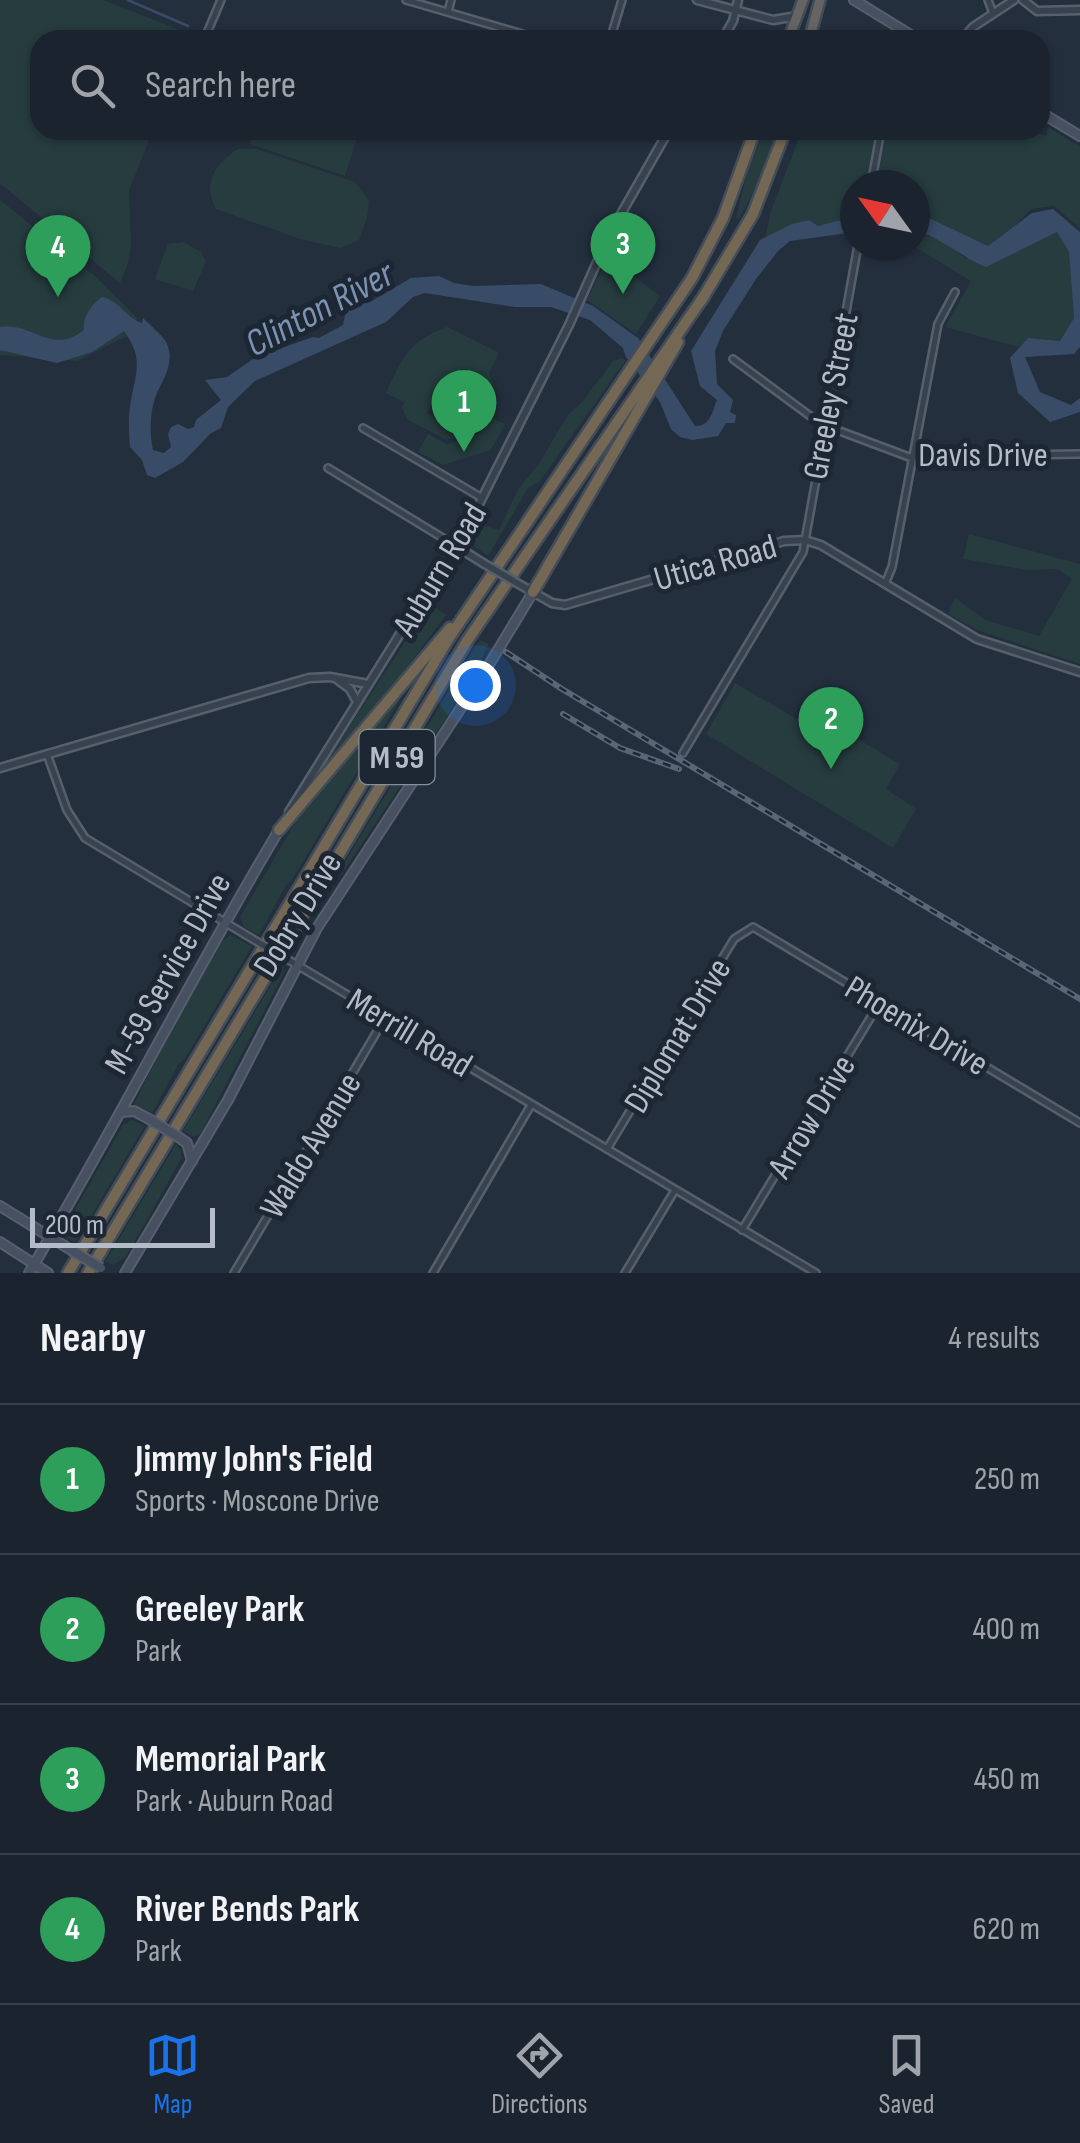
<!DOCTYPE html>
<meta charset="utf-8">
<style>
:root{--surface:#1b232e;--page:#242b36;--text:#f1f3f6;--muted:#a0a4aa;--line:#39404a;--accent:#1a73e8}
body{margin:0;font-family:"Sofia Sans Condensed",sans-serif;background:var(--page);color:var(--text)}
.compass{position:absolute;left:840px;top:170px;width:90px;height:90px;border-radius:50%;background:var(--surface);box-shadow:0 2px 8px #0004;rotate:303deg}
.scale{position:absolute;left:30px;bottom:25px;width:185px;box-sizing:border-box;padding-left:10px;border:5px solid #b4bcc9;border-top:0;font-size:28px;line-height:35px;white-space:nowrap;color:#b4bcc9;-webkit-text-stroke:8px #1d2633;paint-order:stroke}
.you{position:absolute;left:475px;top:685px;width:35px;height:35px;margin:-25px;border:8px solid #fff;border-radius:50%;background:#1a73e8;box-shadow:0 0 0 15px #1a73e833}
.badge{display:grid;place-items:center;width:65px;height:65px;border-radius:50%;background:var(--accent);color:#fff;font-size:32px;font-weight:700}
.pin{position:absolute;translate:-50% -82px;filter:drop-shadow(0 2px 5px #0008)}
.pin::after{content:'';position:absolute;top:52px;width:35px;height:30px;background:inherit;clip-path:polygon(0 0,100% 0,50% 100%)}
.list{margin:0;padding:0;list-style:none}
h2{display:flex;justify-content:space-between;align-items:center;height:130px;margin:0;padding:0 40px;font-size:42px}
h2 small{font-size:32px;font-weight:400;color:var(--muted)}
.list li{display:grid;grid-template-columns:65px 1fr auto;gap:30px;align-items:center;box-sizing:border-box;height:150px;padding:0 40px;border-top:2px solid var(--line)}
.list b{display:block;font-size:38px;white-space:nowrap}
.list p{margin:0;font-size:32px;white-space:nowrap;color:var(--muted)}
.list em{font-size:32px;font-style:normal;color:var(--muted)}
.icon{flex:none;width:55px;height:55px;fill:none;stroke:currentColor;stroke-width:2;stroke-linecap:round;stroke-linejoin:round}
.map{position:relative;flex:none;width:1080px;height:1273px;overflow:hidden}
.search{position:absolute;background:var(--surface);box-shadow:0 2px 8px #0004;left:30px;right:30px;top:30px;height:110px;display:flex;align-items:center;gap:25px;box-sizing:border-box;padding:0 35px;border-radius:30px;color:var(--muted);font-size:38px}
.sheet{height:730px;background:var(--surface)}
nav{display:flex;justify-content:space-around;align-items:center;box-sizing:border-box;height:140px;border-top:2px solid var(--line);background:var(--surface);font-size:28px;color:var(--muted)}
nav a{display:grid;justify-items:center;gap:5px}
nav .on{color:var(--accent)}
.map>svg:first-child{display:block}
</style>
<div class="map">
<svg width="1080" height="1273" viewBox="0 0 1080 1273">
<rect width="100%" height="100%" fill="#242f3e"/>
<g fill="#263c3f" fill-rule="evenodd">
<polygon points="0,0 103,0 198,37 192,40 40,40 40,130 153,130 129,191 131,243 128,263 120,283 0,183"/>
<polygon points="1048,127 1080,147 1080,228 1054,206 1031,209 1012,229 988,246 925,216 915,215 915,185 855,185 855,216 818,226 809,220 792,224 765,238 771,211 802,130 1029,130 1046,136"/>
<polygon points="254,130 352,130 359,132 345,176 250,144"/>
<polygon points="763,133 775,140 764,171 739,219 736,217 748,170"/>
<path d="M238,149h18l99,33 14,18 -2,18 -8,22 -19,8 -40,-9 -84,-30c-14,-27 -1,-45 22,-60z"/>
<polygon points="0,200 96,277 137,318 135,332 77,361 0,355"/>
<polygon points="915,231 950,244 964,258 1020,249 1057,232 1069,252 1074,318 1060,341 1028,338 1019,347 945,327 971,281 912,245 915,245"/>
<polygon points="184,242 201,252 206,262 193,291 155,279 168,244"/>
<polygon points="608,257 660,296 636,334 587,300"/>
<path d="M447,327l52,26 -10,20 6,19 -20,39 -28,9 -39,-20 -6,-12 2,-6 -18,-9c17,-36 22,-52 61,-66zM452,386l11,2 13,10 -16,34 -33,-19 8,-19z"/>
<polygon points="621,358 626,360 539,482 528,488 488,556 474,546 471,536 477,523 499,530 518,489 538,465 568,415 582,402 613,361"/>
<polygon points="488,416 505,424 491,450 443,465 418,452 428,434 447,444 478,434"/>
<polygon points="969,534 1080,564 1080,664 980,631 948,614 955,598 986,620 1039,636 1072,579 1058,569 1027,570 963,559"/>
<polygon points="430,604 446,615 378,706 327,767 324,765"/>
<polygon points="480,640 489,644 462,694 341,875 338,873"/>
<polygon points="735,683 807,725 841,729 900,764 886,789 916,809 893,848 706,734"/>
<polygon points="397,698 400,700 292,880 286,885 259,935 244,927 240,917 296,821"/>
<polygon points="230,935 252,946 186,1057 178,1065 152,1113 134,1104 172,1028 223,940"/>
<polygon points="283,965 284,973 200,1134 194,1137 183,1131"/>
<polygon points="132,1120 145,1126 75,1243 62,1233 123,1125"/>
<polygon points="176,1144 181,1150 181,1159 126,1257 113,1265 105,1262"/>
</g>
<g fill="#394c67">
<path d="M1053,209l27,23v115l-6,7 -49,3 15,35 31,13 9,-7v14l-30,10 -32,-29 -8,-35 18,-20 32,3 14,-23 -5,-66 -12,-20 -71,35c-26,-10 -44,-30 -71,-36v-16l10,1 63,30 44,-33z"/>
<path d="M855,216v16l-65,9 -12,10 -22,28 -33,52 -8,20 2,33 16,16 -3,12 6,3 -1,8h-9l-8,13 -26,4 -12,-3 -9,-8 -11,-27 -34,-45 -3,-9 -33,-28 -39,-13h-36l-90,-14 -12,4 -27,25 -131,59 -27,26 -7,21 -10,5 -28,29 -28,16 -8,-3 -5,-15 -12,-13c-1,-13 -2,-27 0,-40 4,-32 16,-46 -6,-76l-32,21 -35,11 -57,-13v-23c34,-5 51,29 84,3 -2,-13 8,-26 18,-33 17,3 25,22 40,26l1,-5c7,7 18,16 23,24 10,19 -3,38 -9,51 -7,15 -8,41 -4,57l11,3 7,-6 -3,-13 3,-7 7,-3 10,5 6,-2 2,-7 25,-20 -16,-20 22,-3 29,-20 57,-20 6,1 24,-13 2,-10 8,-9 17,-4 41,-24 28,-2 15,7 19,3 68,-2 52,22 45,32 57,88c16,0 17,-14 22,-26l-17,-14 -9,-35 69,-111 32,-16 17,-4 9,6z"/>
</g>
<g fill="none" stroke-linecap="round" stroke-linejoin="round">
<polyline stroke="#394c67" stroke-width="2.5" points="128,0 188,26"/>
<defs>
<g id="minor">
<polyline points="406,0 543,40"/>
<polyline points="988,0 993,13"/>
<polyline points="448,12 451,0"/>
<polyline points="204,40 221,0"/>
<polyline points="610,40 622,0"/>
<polyline points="897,40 902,30"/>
<polyline points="871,185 881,130"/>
<polyline points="733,359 821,424 909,457 1080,454"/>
<polyline points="363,428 482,498"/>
<polyline points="328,468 456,546"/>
<polyline points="885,584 892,567 938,324 955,292"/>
<polyline points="683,753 803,552 858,245"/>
<polyline points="47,754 67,810 85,838 256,941"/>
<polyline points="287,959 816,1273"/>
<polyline points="607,1149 734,939 753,927 1080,1123"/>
<polyline points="742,1230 880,1002"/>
<polyline points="234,1273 385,1018"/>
<polyline points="433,1273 531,1105"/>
<polyline points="625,1273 675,1190"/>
</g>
<g id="tertiary">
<polyline points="697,0 773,20 797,16"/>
<polyline points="1023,0 1037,11 1080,10"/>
<polyline points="722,40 733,21 738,0"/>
<polyline points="962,40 973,27 1014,0"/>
<polyline points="456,546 483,563"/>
<polyline points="517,583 552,603 565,605 784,541 805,540 821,545 977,639 1080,672"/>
<polyline points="338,680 350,689 356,700"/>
<polyline points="0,768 309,678 330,677 368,684"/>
<polyline points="289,812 471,520 569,325 609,235 669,130"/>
</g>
<g id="secondary">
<polyline points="854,0 919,40"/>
<polyline points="1040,112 1080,136"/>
<polyline points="122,1112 134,1111 149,1119"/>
<polyline points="180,1138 187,1143 192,1161"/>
<polyline points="0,1206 71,1250"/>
<polyline points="0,1242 48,1273"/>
<path d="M29,1273c86,-146 163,-297 250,-443"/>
<polyline points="125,1273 228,1100 317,928 487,668 533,592"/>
</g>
<g id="trunk">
<polyline points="788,40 803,0"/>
<polyline points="809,40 820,0"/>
<polyline points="769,130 778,133 785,130"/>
</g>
<g id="motorway">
<polyline points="701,301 753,214 785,131"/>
<polyline points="533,592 678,342"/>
<polyline points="279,830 450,628"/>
<polyline points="68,1273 449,638 692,278 723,218 755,130"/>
<polyline points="88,1273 467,641 704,296"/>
</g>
</defs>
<use href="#minor" stroke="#565f6c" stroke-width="10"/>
<use href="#tertiary" stroke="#565f6c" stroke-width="11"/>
<use href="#secondary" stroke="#565f6c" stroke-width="12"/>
<use href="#trunk" stroke="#434c59" stroke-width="14"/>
<use href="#motorway" stroke="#434c59" stroke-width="15"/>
<use href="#minor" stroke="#38414e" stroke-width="5"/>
<use href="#tertiary" stroke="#38414e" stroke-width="6"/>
<use href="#secondary" stroke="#465061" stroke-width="8"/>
<use href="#trunk" stroke="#656462" stroke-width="9"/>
<use href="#motorway" stroke="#746855" stroke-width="10"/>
<defs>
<g id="rail">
<polyline points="506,652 562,689 1080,999"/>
<polyline points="563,714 620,748 679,769"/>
</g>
</defs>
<use href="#rail" stroke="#5a6575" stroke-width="6"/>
<use href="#rail" stroke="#1d2633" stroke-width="2.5" stroke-dasharray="8" stroke-linecap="butt"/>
<defs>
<polyline id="minor-bridge" points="256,941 287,959"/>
<polyline id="tertiary-bridge" points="483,563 517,583"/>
<g id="secondary-bridge">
<polyline points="149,1119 180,1138"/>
<polyline points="71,1250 101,1268"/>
</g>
</defs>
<use href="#minor-bridge" stroke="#565f6c" stroke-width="10" stroke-linecap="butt"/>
<use href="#tertiary-bridge" stroke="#565f6c" stroke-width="11" stroke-linecap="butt"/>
<use href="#secondary-bridge" stroke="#565f6c" stroke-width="12" stroke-linecap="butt"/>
<use href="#minor-bridge" stroke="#38414e" stroke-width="5"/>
<use href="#tertiary-bridge" stroke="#38414e" stroke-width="6"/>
<use href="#secondary-bridge" stroke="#465061" stroke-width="8"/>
</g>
<g text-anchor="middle" stroke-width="10" stroke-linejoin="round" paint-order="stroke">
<rect fill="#1d2633" stroke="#878f9c" stroke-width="2.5" x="359.5" y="730" width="75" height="54" rx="8"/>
<g font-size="32" font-weight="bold" fill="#b4bcc9">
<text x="397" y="768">M 59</text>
</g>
<g font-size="35" fill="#b4bcc9" stroke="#1d2633">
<text transform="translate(830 396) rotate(-79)" y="12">Greeley Street</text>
<text x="983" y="466">Davis Drive</text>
<text transform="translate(715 562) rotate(-16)" y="12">Utica Road</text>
<text transform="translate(439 569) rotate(-59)" y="12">Auburn Road</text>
<text transform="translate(297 914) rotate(-59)" y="12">Dobry Drive</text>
<text transform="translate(167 973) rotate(-61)" y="12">M-59 Service Drive</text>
<text transform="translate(917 1025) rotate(31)" y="12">Phoenix Drive</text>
<text transform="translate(410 1032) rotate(31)" y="12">Merrill Road</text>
<text transform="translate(677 1035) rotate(-59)" y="12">Diplomat Drive</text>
<text transform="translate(811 1116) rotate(-59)" y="12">Arrow Drive</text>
<text transform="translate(310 1145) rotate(-59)" y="12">Waldo Avenue</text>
</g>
<g font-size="38" font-style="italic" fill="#7c92b1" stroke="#1d2633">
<text transform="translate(319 308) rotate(-28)" y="13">Clinton River</text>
</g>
</g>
</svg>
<svg class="compass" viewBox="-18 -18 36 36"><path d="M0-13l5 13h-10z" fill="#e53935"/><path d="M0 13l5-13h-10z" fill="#a0a4aa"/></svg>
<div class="scale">200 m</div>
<div class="you"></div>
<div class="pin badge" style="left:464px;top:452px;background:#2e9e5b">1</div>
<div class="pin badge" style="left:831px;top:769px;background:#2e9e5b">2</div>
<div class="pin badge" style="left:623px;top:294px;background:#2e9e5b">3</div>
<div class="pin badge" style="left:58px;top:297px;background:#2e9e5b">4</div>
<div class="search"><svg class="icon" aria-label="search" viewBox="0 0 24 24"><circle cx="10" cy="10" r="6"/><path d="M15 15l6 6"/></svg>Search here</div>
</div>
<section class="sheet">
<h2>Nearby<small>4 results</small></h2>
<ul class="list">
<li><span class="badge" style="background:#2e9e5b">1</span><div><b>Jimmy John's Field</b><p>Sports · Moscone Drive</p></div><em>250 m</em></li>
<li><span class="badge" style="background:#2e9e5b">2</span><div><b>Greeley Park</b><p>Park</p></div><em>400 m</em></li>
<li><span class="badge" style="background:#2e9e5b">3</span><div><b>Memorial Park</b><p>Park · Auburn Road</p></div><em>450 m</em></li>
<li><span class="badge" style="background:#2e9e5b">4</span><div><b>River Bends Park</b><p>Park</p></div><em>620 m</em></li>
</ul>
</section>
<nav>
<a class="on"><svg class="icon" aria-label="map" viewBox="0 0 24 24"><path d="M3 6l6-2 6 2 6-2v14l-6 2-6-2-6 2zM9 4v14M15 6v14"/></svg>Map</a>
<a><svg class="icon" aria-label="directions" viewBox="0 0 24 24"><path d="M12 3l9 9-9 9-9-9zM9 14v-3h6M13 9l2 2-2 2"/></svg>Directions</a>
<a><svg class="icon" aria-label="saved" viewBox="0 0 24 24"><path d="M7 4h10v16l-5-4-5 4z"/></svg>Saved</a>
</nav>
